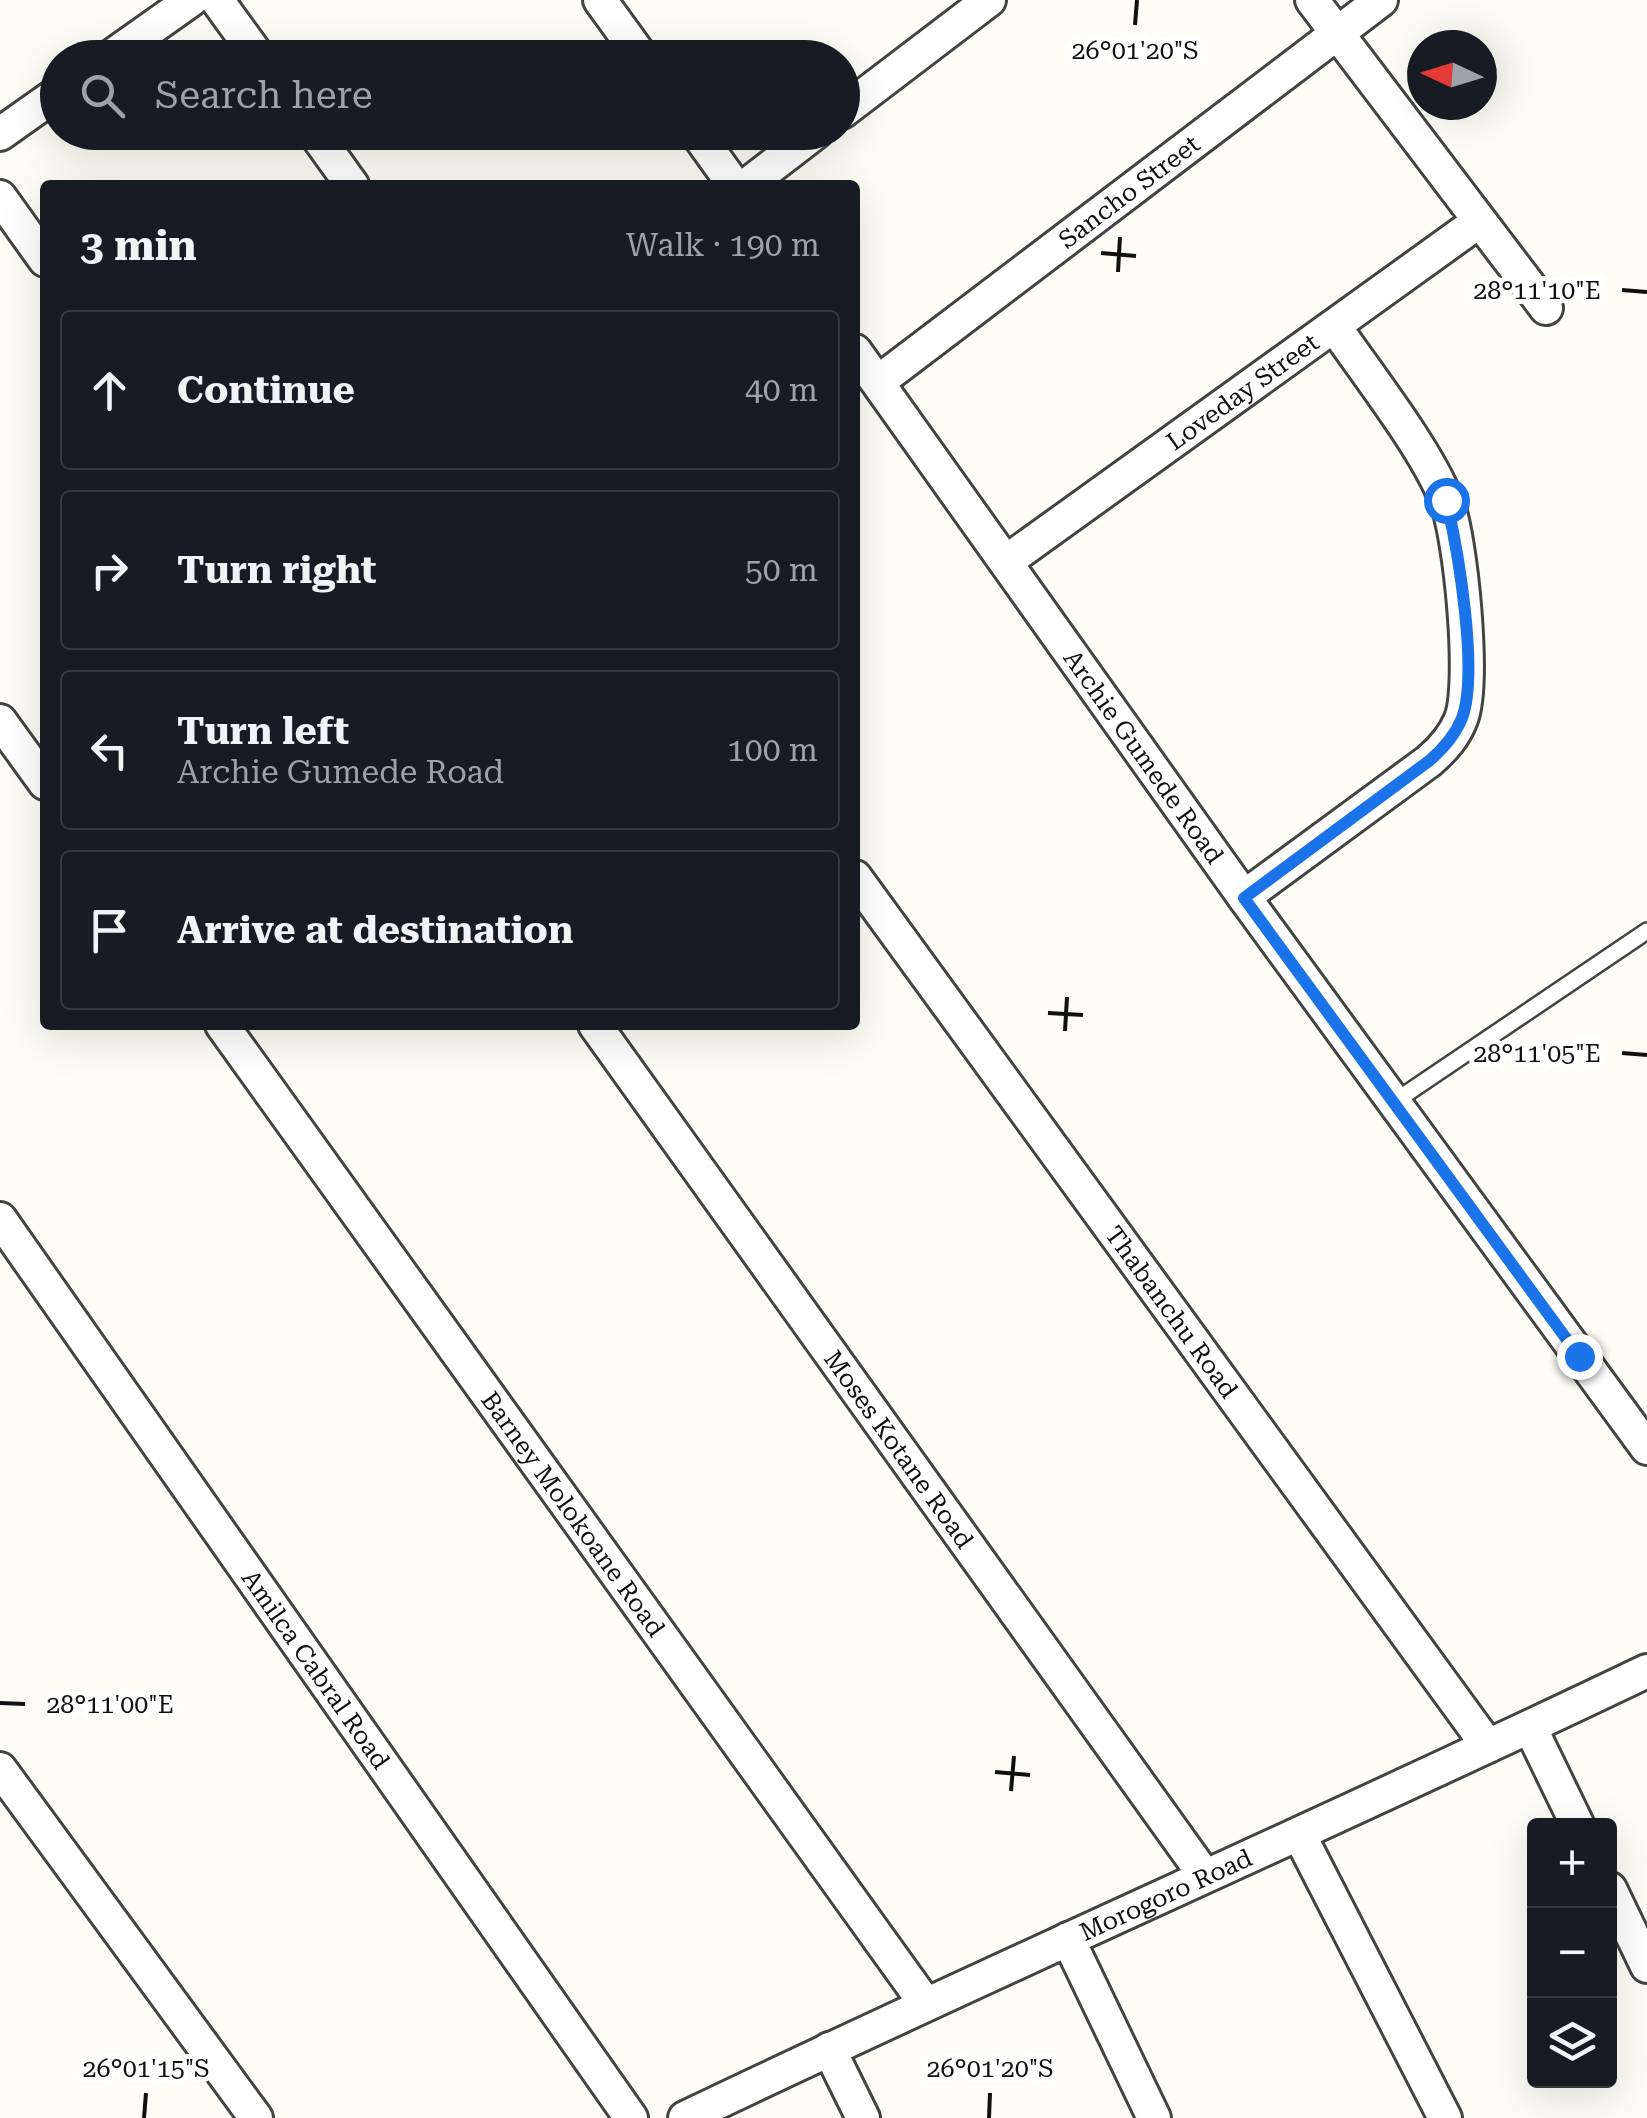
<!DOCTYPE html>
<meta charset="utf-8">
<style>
:root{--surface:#171b24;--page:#20242c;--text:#f1f3f6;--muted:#9ea1a6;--line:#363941}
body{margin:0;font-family:"Roboto Serif",serif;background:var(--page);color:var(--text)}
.controls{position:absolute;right:30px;bottom:30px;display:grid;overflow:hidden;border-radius:10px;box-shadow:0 10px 40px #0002}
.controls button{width:90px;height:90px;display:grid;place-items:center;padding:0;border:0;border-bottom:2px solid var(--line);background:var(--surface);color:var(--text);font:50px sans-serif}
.compass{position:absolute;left:1407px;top:30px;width:90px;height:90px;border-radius:50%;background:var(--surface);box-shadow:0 10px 40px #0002;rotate:274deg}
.stop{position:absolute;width:30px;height:30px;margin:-22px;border:8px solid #1a73e8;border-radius:50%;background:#fff}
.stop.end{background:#1a73e8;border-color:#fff;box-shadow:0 2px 10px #0008}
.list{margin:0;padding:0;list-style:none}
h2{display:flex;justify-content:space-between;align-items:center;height:130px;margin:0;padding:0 40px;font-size:42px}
h2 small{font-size:32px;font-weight:400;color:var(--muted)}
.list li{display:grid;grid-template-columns:65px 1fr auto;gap:30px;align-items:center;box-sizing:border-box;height:160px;margin:0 20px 20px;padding:0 20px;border:2px solid var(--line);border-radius:10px}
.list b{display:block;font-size:38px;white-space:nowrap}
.list p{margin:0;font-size:32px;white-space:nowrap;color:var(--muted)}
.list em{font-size:32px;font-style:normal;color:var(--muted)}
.icon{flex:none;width:55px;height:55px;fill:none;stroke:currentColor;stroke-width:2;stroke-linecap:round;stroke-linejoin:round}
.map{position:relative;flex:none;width:1647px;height:2118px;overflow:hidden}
.search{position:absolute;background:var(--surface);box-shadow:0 10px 40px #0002;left:40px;top:40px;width:820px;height:110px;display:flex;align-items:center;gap:25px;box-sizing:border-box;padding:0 35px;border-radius:55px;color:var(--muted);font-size:38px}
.panel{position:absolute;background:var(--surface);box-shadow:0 10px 40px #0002;left:40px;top:180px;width:820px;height:850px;border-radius:10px}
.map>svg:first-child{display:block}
</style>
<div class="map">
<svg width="1647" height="2118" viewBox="0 0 1647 2118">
<rect width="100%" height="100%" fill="#fefdf5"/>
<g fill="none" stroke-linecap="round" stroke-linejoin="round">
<defs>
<polyline id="lane" points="1394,1102 1647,931"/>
<g id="street">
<polyline points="217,0 259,58"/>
<polyline points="600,0 642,58"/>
<polyline points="1312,0 1546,308"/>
<polyline points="109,58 191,0"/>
<polyline points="842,112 989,0"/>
<polyline points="314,132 352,185"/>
<polyline points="696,132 734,185"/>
<polyline points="0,134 58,93"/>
<polyline points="747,185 816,132"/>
<polyline points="0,197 45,260"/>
<path id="s1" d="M855,351l389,546 403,551"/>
<path id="s2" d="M878,382l503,-382"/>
<path id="s3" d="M1007,561l471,-339"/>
<polyline points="0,721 45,783"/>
<path id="s4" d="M855,877l633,869"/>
<path d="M1244,897l185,-136c14,-12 25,-24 32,-42 14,-36 0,-182 -15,-219 -19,-50 -79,-126 -111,-173"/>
<path id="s5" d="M222,1025l703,978"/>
<path id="s6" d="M595,1025l610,851"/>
<path id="s7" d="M0,1219l631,899"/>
<polyline points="1530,1727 1578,1826"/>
<polyline points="0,1769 256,2118"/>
<polyline points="1300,1836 1445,2118"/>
<polyline points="1610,1889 1647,1966"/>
<polyline points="1068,1939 1154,2118"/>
<polyline points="829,2049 863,2118"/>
<path id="s8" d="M685,2118c319,-153 643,-294 962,-447"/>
</g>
</defs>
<use href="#lane" stroke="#434343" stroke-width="20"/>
<use href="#street" stroke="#434343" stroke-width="38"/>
<use href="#lane" stroke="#fff" stroke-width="15"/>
<use href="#street" stroke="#fff" stroke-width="32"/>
</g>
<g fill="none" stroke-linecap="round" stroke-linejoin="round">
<path stroke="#1a73e8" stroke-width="12" d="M1446,500c12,49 33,173 16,218 -7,18 -19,31 -33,43l-185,137 335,458"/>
</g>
<path fill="none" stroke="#101010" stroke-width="4" d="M1135,25l2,-25M1101,253l35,3M1118,272l2,-35M1622,290l25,2M1048,1013l35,2M1065,1031l2,-34M1622,1053l25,2M0,1703l25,1M995,1772l35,3M1011,1791l3,-35M144,2118l2,-25M989,2118l1,-25"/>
<g text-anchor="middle" stroke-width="10" stroke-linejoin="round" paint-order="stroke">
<g font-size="25" fill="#101010" stroke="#fff">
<text dy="9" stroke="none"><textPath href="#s2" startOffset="315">Sancho Street</textPath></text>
<text dy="9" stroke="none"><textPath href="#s3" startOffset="290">Loveday Street</textPath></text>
<text dy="9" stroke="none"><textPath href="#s1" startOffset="498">Archie Gumede Road</textPath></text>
<text dy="9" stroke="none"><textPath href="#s4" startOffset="538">Thabanchu Road</textPath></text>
<text dy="9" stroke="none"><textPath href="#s6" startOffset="522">Moses Kotane Road</textPath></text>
<text dy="9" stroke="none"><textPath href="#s5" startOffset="602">Barney Molokoane Road</textPath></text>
<text dy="9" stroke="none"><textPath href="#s7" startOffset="550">Amilca Cabral Road</textPath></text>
<text dy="9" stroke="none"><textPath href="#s8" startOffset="530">Morogoro Road</textPath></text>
</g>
</g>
<g font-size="25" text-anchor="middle" fill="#101010" stroke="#fff" stroke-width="10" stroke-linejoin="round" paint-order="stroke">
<text x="1135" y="59">26°01'20"S</text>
<text x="1537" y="299">28°11'10"E</text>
<text x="1537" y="1062">28°11'05"E</text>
<text x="110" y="1713">28°11'00"E</text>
<text x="146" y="2077">26°01'15"S</text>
<text x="990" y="2077">26°01'20"S</text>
</g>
</svg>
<div class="controls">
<button>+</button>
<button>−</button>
<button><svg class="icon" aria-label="layers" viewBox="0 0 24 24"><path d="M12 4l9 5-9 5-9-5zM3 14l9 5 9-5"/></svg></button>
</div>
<svg class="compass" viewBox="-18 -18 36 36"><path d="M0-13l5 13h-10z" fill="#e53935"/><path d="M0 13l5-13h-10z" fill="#9ea1a6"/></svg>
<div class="stop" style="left:1446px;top:500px"></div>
<div class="stop end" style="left:1579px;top:1356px"></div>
<div class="search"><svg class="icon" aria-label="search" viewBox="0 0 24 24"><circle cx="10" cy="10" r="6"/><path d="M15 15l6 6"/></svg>Search here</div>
<section class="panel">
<h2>3 min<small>Walk · 190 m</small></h2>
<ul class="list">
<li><svg class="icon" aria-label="ahead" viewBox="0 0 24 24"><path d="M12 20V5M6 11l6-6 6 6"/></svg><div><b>Continue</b></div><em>40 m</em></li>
<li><svg class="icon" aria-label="right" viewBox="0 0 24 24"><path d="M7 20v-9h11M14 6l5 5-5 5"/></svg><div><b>Turn right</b></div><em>50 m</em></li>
<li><svg class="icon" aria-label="left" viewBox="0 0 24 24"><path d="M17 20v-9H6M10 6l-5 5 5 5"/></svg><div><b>Turn left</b><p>Archie Gumede Road</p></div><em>100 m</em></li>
<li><svg class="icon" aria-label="arrive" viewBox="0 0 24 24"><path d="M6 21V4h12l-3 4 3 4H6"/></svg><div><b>Arrive at destination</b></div></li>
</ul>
</section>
</div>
